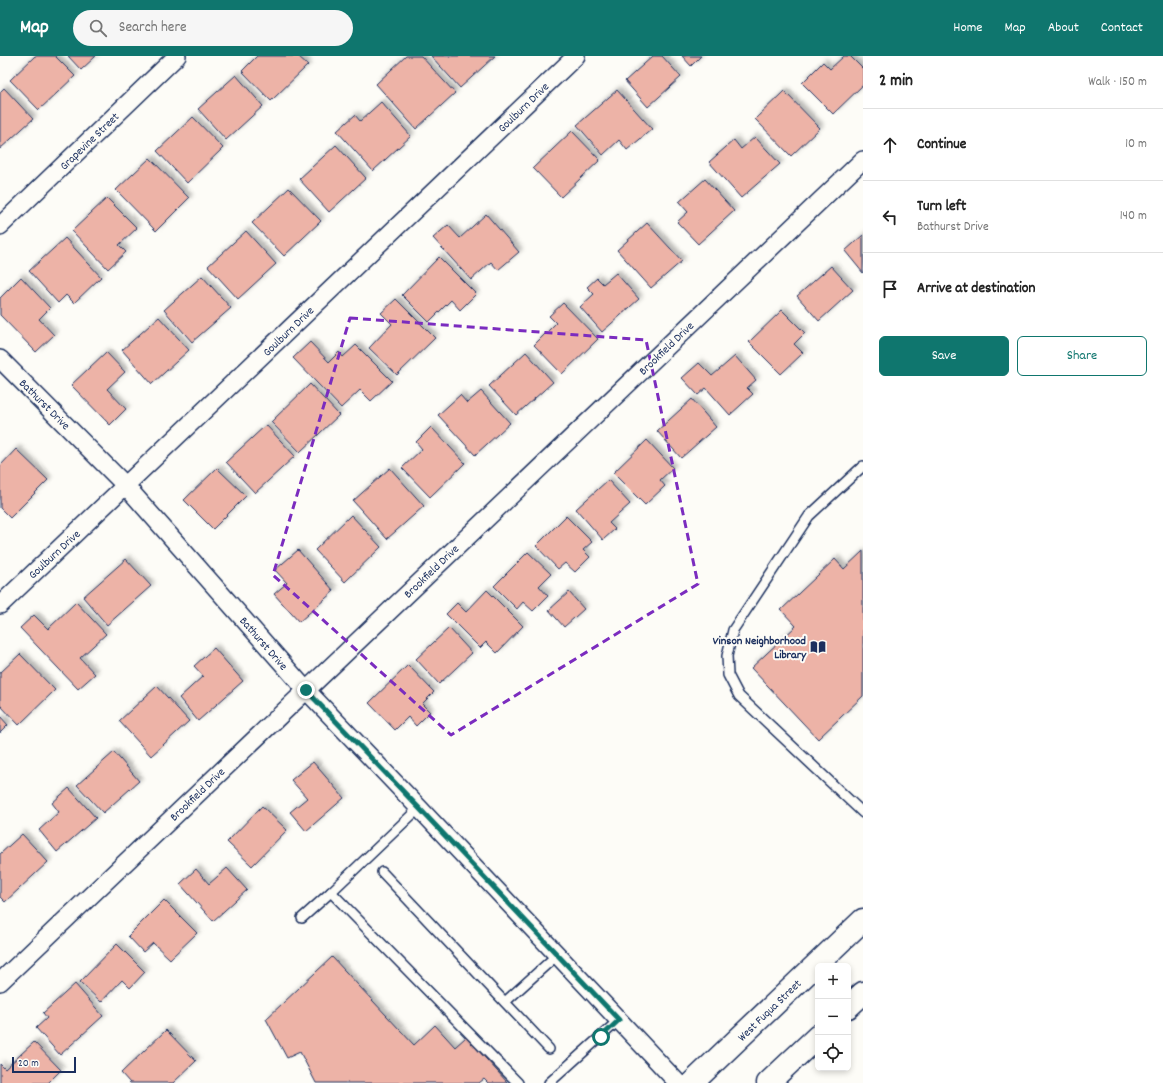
<!DOCTYPE html>
<meta charset="utf-8">
<style>
:root{--surface:#fff;--page:#f6f6f6;--text:#222;--muted:#767676;--line:#e0e0e0;--accent:#0f766e}
body{margin:0;font-family:Dekko,sans-serif;background:var(--page);color:var(--text)}
.controls{position:absolute;right:12px;bottom:12px;display:grid;overflow:hidden;border-radius:6px;box-shadow:0 2px 6px #0003}
.controls button{width:36px;height:36px;display:grid;place-items:center;padding:0;border:0;border-bottom:1px solid var(--line);background:var(--surface);color:var(--text);font:20px sans-serif}
.scale{position:absolute;left:12px;bottom:10px;width:64px;box-sizing:border-box;padding-left:4px;border:2px solid #1b2f5e;border-top:0;font-size:11px;line-height:14px;white-space:nowrap;color:#1b2f5e;-webkit-text-stroke:3px #fdfcf7;paint-order:stroke}
.stop{position:absolute;width:12px;height:12px;margin:-9px;border:3px solid #0f766e;border-radius:50%;background:#fff}
.stop.end{background:#0f766e;border-color:#fff;box-shadow:0 1px 4px #0008}
.list{margin:0;padding:0;list-style:none}
h2{display:flex;justify-content:space-between;align-items:center;height:52px;margin:0;padding:0 16px;font-size:17px}
h2 small{font-size:13px;font-weight:400;color:var(--muted)}
.list li{display:grid;grid-template-columns:26px 1fr auto;gap:12px;align-items:center;box-sizing:border-box;height:72px;padding:0 16px;border-top:1px solid var(--line)}
.list b{display:block;font-size:15px;white-space:nowrap}
.list p{margin:0;font-size:13px;white-space:nowrap;color:var(--muted)}
.list em{font-size:13px;font-style:normal;color:var(--muted)}
.actions{display:flex;gap:8px;padding:12px 16px}
.actions a{flex:1;padding:9px 0;border:1px solid var(--accent);border-radius:6px;text-align:center;font-size:14px;color:var(--accent)}
.actions .main{background:var(--accent);color:#fff}
.icon{flex:none;width:22px;height:22px;fill:none;stroke:currentColor;stroke-width:2;stroke-linecap:round;stroke-linejoin:round}
.map{position:relative;flex:none;width:863px;height:1027px;overflow:hidden}
header{display:flex;align-items:center;gap:24px;box-sizing:border-box;height:56px;padding:0 20px;background:var(--accent);color:#fff}
header strong{font-size:19px}
nav{display:flex;gap:22px;margin-inline-start:auto;font-size:14px}
.search{width:280px;height:36px;background:var(--page);display:flex;align-items:center;gap:10px;box-sizing:border-box;padding:0 14px;border-radius:22px;color:var(--muted);font-size:15px}
main{display:flex}
aside{flex:1;background:var(--surface)}
.map>svg:first-child{display:block}
</style>
<header>
<strong>Map</strong>
<div class="search"><svg class="icon" aria-label="search" viewBox="0 0 24 24"><circle cx="10" cy="10" r="6"/><path d="M15 15l6 6"/></svg>Search here</div>
<nav><a>Home</a><a>Map</a><a>About</a><a>Contact</a></nav>
</header>
<main>
<div class="map">
<svg width="863" height="1027" viewBox="0 0 863 1027">
<defs>
<filter id="shadow"><feDropShadow dx="3.5" dy="-3.5" stdDeviation="2" flood-color="#0004"/></filter>
</defs>
<rect width="100%" height="100%" fill="#fdfcf7"/>
<filter id="ink" filterUnits="userSpaceOnUse"><feTurbulence type="fractalNoise" baseFrequency=".025" numOctaves="2"/><feDisplacementMap in="SourceGraphic" scale="8" xChannelSelector="R" yChannelSelector="G"/><feConvolveMatrix kernelMatrix="1 2 1 2 8 2 1 2 1" color-interpolation-filters="sRGB"/></filter>
<g filter="url(#ink)">
<g fill="#edb3a7" stroke="#1b2f5e" filter="url(#shadow)">
<polygon points="35,0 55,0 75,20 39,54 10,24"/>
<polygon points="68,0 96,0 81,14"/>
<polygon points="257,0 298,0 308,9 271,45 242,15"/>
<polygon points="406,0 421,0 455,37 416,73 376,28"/>
<polygon points="431,0 495,0 460,32"/>
<polygon points="653,0 662,0 681,21 648,51 625,25"/>
<polygon points="682,0 701,0 691,10"/>
<polygon points="844,0 850,0 863,13 863,29 833,58 802,27 823,6 830,13"/>
<polygon points="236,19 263,50 226,84 198,53"/>
<polygon points="4,32 33,63 0,93 0,36"/>
<polygon points="617,34 652,73 627,94 619,84 603,99 577,69"/>
<polygon points="784,35 820,72 791,100 755,63"/>
<polygon points="381,46 411,80 373,115 337,75 355,59 360,65"/>
<polygon points="193,61 223,92 187,127 157,95"/>
<polygon points="572,75 600,104 561,141 533,112"/>
<polygon points="755,81 780,108 741,142 709,106 734,84 741,93"/>
<polygon points="336,89 366,122 329,156 299,123"/>
<polygon points="150,102 189,142 156,175 116,134"/>
<polygon points="705,123 734,155 698,188 677,166 688,156 679,146"/>
<polygon points="289,132 321,165 284,200 252,167"/>
<polygon points="107,142 137,172 119,189 126,196 108,213 72,175"/>
<polygon points="486,158 519,196 498,214 491,206 471,224 433,182 448,169 460,182"/>
<polygon points="647,167 682,205 651,232 617,194"/>
<polygon points="246,175 276,208 238,243 208,210"/>
<polygon points="863,179 863,217 845,195"/>
<polygon points="65,182 101,221 74,247 66,239 58,247 29,215"/>
<polygon points="439,201 476,238 460,254 451,244 429,266 402,239"/>
<polygon points="831,210 853,234 819,265 797,240"/>
<polygon points="616,217 639,243 602,276 580,251 594,238 587,231 597,222 603,228"/>
<polygon points="202,220 231,252 192,286 164,254"/>
<polygon points="21,221 50,252 39,263 54,279 36,296 0,259 0,242"/>
<polygon points="396,243 435,282 397,319 369,292 392,268 381,257"/>
<polygon points="563,247 598,283 562,318 534,289 556,267 549,260"/>
<polygon points="782,254 805,277 794,288 803,297 781,318 749,286"/>
<polygon points="159,261 189,294 152,328 122,294"/>
<polygon points="310,286 329,306 339,296 343,301 356,289 392,325 371,345 360,334 341,352 293,302"/>
<polygon points="106,296 125,316 107,333 126,353 110,369 71,329"/>
<polygon points="526,296 553,326 516,359 489,330"/>
<polygon points="735,300 756,324 747,332 753,338 730,359 706,332 698,339 682,322 699,307 712,320"/>
<polygon points="310,328 339,359 300,396 271,366"/>
<polygon points="481,335 510,367 475,399 438,359 460,339 467,347"/>
<polygon points="692,343 716,371 681,402 657,375"/>
<polygon points="266,369 295,400 255,437 226,406"/>
<polygon points="431,371 465,407 430,441 402,412 422,393 416,386"/>
<polygon points="647,384 673,412 660,424 665,430 645,449 613,417"/>
<polygon points="16,393 48,424 10,462 0,452 0,410"/>
<polygon points="217,412 246,440 213,473 184,444"/>
<polygon points="390,412 424,450 387,483 353,445"/>
<polygon points="608,424 630,448 609,467 615,473 603,484 576,453"/>
<polygon points="351,459 381,491 345,526 315,494"/>
<polygon points="566,460 592,486 583,494 590,501 575,516 565,507 558,513 536,490"/>
<polygon points="298,494 334,535 299,566 274,538 287,527 275,514"/>
<polygon points="863,495 863,640 818,683 751,612 796,570 781,554 835,503 844,513"/>
<polygon points="528,496 551,518 539,530 548,540 533,555 523,546 517,553 494,530"/>
<polygon points="126,503 151,530 107,569 83,541"/>
<polygon points="487,534 523,570 497,597 486,586 480,592 446,558 457,547 466,556"/>
<polygon points="569,536 584,553 564,571 549,554"/>
<polygon points="76,546 106,578 80,602 95,618 78,633 20,572 34,559 48,573"/>
<polygon points="449,572 472,597 439,628 416,603"/>
<polygon points="214,592 243,625 198,665 179,642 203,620 194,610"/>
<polygon points="20,598 55,634 19,669 0,649 0,617"/>
<polygon points="408,609 434,636 422,648 430,656 416,670 408,661 395,674 369,647"/>
<polygon points="157,630 189,665 151,700 119,665"/>
<polygon points="0,660 8,669 0,677"/>
<polygon points="114,696 139,725 103,757 77,729"/>
<polygon points="313,706 344,742 306,775 290,756 307,742 291,724"/>
<polygon points="69,732 96,762 57,796 39,774 59,756 52,747"/>
<polygon points="262,750 287,774 252,810 227,786"/>
<polygon points="22,778 48,806 5,846 0,841 0,798"/>
<polygon points="227,812 247,834 213,865 180,828 196,813 209,828"/>
<polygon points="164,844 197,877 170,903 153,887 143,896 128,880"/>
<polygon points="117,888 145,916 130,932 122,924 101,946 80,926"/>
<polygon points="332,901 414,989 435,969 455,991 466,981 508,1027 488,1027 484,1023 479,1027 316,1027 300,996 287,1002 266,963"/>
<polygon points="75,928 103,960 60,999 36,972 47,962 43,957"/>
<polygon points="166,974 196,1005 173,1027 130,1027 121,1017"/>
<polygon points="34,986 61,1014 48,1027 0,1027 0,1008 5,1013"/>
</g>
<g fill="none" stroke-linecap="round" stroke-linejoin="round">
<defs>
<g id="service">
<polyline points="863,410 809,460 733,574 727,600 728,619 739,640 863,757"/>
<polyline points="382,816 549,993"/>
<polyline points="331,836 518,1027"/>
<polyline points="302,862 331,836 419,752"/>
<polyline points="505,946 557,899"/>
<polyline points="549,1027 619,964"/>
</g>
<g id="minor">
<polyline points="0,170 177,0"/>
<polyline points="0,303 126,430 306,634 419,752 678,1027"/>
<polyline points="0,549 576,0"/>
<polyline points="0,926 863,104"/>
</g>
<g id="secondary">
<polyline points="848,951 863,937"/>
<polyline points="692,1027 863,864"/>
<polyline points="768,1027 818,980"/>
</g>
</defs>
<use href="#service" stroke="#1b2f5e" stroke-width="12"/>
<use href="#minor" stroke="#1b2f5e" stroke-width="20"/>
<use href="#secondary" stroke="#1b2f5e" stroke-width="25"/>
<use href="#service" stroke="#fdfcf7" stroke-width="9"/>
<use href="#minor" stroke="#fdfcf7" stroke-width="17"/>
<use href="#secondary" stroke="#fdfcf7" stroke-width="22"/>
</g>
</g>
<g fill="none" stroke-linecap="round" stroke-linejoin="round" filter="url(#ink)">
<polyline stroke="#0f766e" stroke-width="5" points="306,634 419,752 619,964 601,981"/>
</g>
<path fill="none" stroke="#7b2cbf" stroke-width="3" stroke-dasharray="8 5" stroke-linejoin="round" d="M350,262l296,22 52,244 -247,151 -178,-160z"/>
<defs>
<symbol id="library-bare" viewBox="-9 -9 18 18"><path d="M-6-4Q-3-5.5-.7-3.5V5Q-3 3-6 4ZM6-4Q3-5.5 .7-3.5V5Q3 3 6 4Z" fill="#1b2f5e" stroke="#fdfcf7" stroke-width="2.5" paint-order="stroke"/></symbol>
</defs>
<g fill-rule="evenodd">
<use href="#library-bare" x="807" y="580" width="22" height="22"/>
</g>
<g text-anchor="middle" stroke-width="4" stroke-linejoin="round" paint-order="stroke">
<g font-size="12" fill="#1b2f5e" stroke="#fdfcf7">
<text transform="translate(523 51) rotate(-44)" y="4">Goulburn Drive</text>
<text transform="translate(89 85) rotate(-44)" y="4">Grapevine Street</text>
<text transform="translate(288 275) rotate(-44)" y="4">Goulburn Drive</text>
<text transform="translate(666 292) rotate(-44)" y="4">Brookfield Drive</text>
<text transform="translate(45 348) rotate(45)" y="4">Bathurst Drive</text>
<text transform="translate(54 498) rotate(-43)" y="4">Goulburn Drive</text>
<text transform="translate(431 515) rotate(-44)" y="4">Brookfield Drive</text>
<text transform="translate(264 587) rotate(49)" y="4">Bathurst Drive</text>
<text transform="translate(197 738) rotate(-44)" y="4">Brookfield Drive</text>
<text transform="translate(769 954) rotate(-44)" y="4">West Fuqua Street</text>
</g>
<g font-size="12" font-weight="bold" fill="#1b2f5e" stroke="#fdfcf7" text-anchor="end">
<text x="806" y="588">Vinson Neighborhood<tspan x="806" dy="14">Library</tspan></text>
</g>
</g>
</svg>
<div class="controls">
<button>+</button>
<button>−</button>
<button><svg class="icon" aria-label="locate" viewBox="0 0 24 24"><circle cx="12" cy="12" r="6"/><path d="M12 2v4M12 18v4M2 12h4M18 12h4"/></svg></button>
</div>
<div class="scale">20 m</div>
<div class="stop" style="left:601px;top:981px"></div>
<div class="stop end" style="left:306px;top:634px"></div>
</div>
<aside>
<h2>2 min<small>Walk · 150 m</small></h2>
<ul class="list">
<li><svg class="icon" aria-label="ahead" viewBox="0 0 24 24"><path d="M12 20V5M6 11l6-6 6 6"/></svg><div><b>Continue</b></div><em>10 m</em></li>
<li><svg class="icon" aria-label="left" viewBox="0 0 24 24"><path d="M17 20v-9H6M10 6l-5 5 5 5"/></svg><div><b>Turn left</b><p>Bathurst Drive</p></div><em>140 m</em></li>
<li><svg class="icon" aria-label="arrive" viewBox="0 0 24 24"><path d="M6 21V4h12l-3 4 3 4H6"/></svg><div><b>Arrive at destination</b></div></li>
</ul>
<div class="actions"><a class="main">Save</a><a>Share</a></div>
</aside>
</main>
